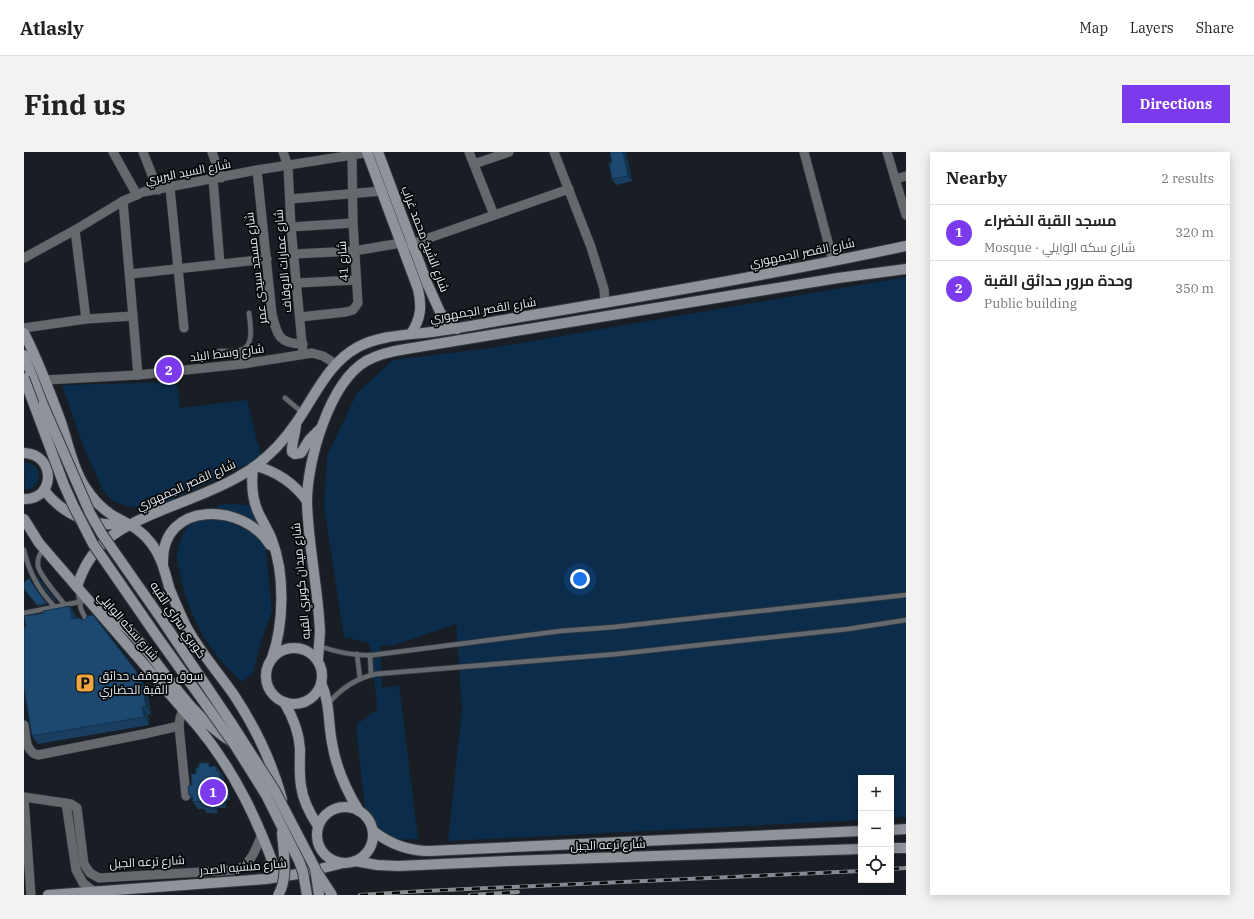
<!DOCTYPE html>
<meta charset="utf-8">
<style>
:root{--surface:#fff;--page:#f2f2f2;--text:#222;--muted:#767676;--line:#e0e0e0;--accent:#7c3aed}
body{margin:0;font-family:"IBM Plex Serif",Cairo,serif;background:var(--page);color:var(--text)}
.controls{position:absolute;right:12px;bottom:12px;display:grid;overflow:hidden;border-radius:0px;box-shadow:0 2px 10px #0003}
.controls button{width:36px;height:36px;display:grid;place-items:center;padding:0;border:0;border-bottom:1px solid var(--line);background:var(--surface);color:var(--text);font:20px sans-serif}
.you{position:absolute;left:556px;top:427px;width:14px;height:14px;margin:-10px;border:3px solid #fff;border-radius:50%;background:#1a73e8;box-shadow:0 0 0 6px #1a73e833}
.badge{display:grid;place-items:center;width:26px;height:26px;border-radius:50%;background:var(--accent);color:#fff;font-size:13px;font-weight:700}
.pin{position:absolute;translate:-50% -50%;border:2px solid #fff;box-shadow:0 1px 4px #0006}
.list{margin:0;padding:0;list-style:none}
h2{display:flex;justify-content:space-between;align-items:center;height:52px;margin:0;padding:0 16px;font-size:17px}
h2 small{font-size:13px;font-weight:400;color:var(--muted)}
.list li{display:grid;grid-template-columns:26px 1fr auto;gap:12px;align-items:center;box-sizing:border-box;height:56px;padding:0 16px;border-top:1px solid var(--line)}
.list b{display:block;font-size:15px;white-space:nowrap}
.list p{margin:0;font-size:13px;white-space:nowrap;color:var(--muted)}
.list em{font-size:13px;font-style:normal;color:var(--muted)}
.icon{flex:none;width:22px;height:22px;fill:none;stroke:currentColor;stroke-width:2;stroke-linecap:round;stroke-linejoin:round}
.map{position:relative;flex:none;width:882px;height:743px;overflow:hidden;border-radius:0px}
header{display:flex;align-items:center;gap:24px;box-sizing:border-box;height:56px;padding:0 20px;background:var(--surface);border-bottom:1px solid var(--line)}
header strong{font-size:19px}
nav{display:flex;gap:22px;margin-inline-start:auto;font-size:14px}
.intro{display:flex;align-items:center;justify-content:space-between;box-sizing:border-box;height:96px;padding:0 24px}
h1{margin:0;font-size:28px}
.button{padding:10px 18px;border-radius:0px;background:var(--accent);color:#fff;font-size:14px;font-weight:700}
main{display:flex;gap:24px;padding:0 24px}
aside{flex:1;background:var(--surface);border-radius:0px;box-shadow:0 2px 10px #0003}
.map>svg:first-child{display:block}
</style>
<header>
<strong>Atlasly</strong>
<nav><a>Map</a><a>Layers</a><a>Share</a></nav>
</header>
<div class="intro"><h1>Find us</h1><a class="button">Directions</a></div>
<main>
<div class="map">
<svg width="882" height="743" viewBox="0 0 882 743">
<rect width="100%" height="100%" fill="#181e24"/>
<g fill="#0b2c4a">
<polygon points="882,125 882,665 867,666 867,626 837,626 837,668 424,689 438,557 432,472 371,493 356,494 358,536 375,533 394,687 360,688 342,667 332,573 354,557 345,491 320,485 300,354 303,304 333,241 369,208 466,196"/>
<path d="M153,230l3,26 67,-8 10,41 5,16 -106,50c-19,2 -38,1 -51,-14 -4,-5 -6,-12 -8,-17 -15,-29 -24,-60 -35,-91z"/>
<path d="M0,310c19,1 20,25 1,28z"/>
<path d="M200,352h15l12,2 12,16 9,89 -11,30 -8,32 -11,9c-9,-8 -18,-17 -25,-26 -19,-25 -32,-53 -37,-84 -1,-4 -3,-10 -3,-15 0,-13 9,-32 19,-41 8,-6 19,-9 28,-12z"/>
</g>
<g fill="none" stroke-linecap="round" stroke-linejoin="round">
<defs>
<g id="service">
<polyline points="217,198 219,212"/>
<path d="M195,199c7,0 15,1 22,-1 14,-3 9,-27 8,-37"/>
<polyline points="261,246 279,261"/>
<path d="M20,397c-4,4 -7,10 -6,17 2,10 20,30 27,39"/>
<path d="M0,398c5,23 15,41 31,57"/>
<polyline points="54,440 57,457 64,472"/>
<polyline points="0,461 65,448"/>
<path d="M295,494c17,6 36,10 54,9l188,-24 53,-4 292,-32"/>
<polyline points="333,502 336,527"/>
<polyline points="346,503 347,523"/>
<path d="M304,552c13,-16 29,-26 48,-30l241,-20 231,-25 58,-9"/>
</g>
<g id="minor">
<polyline points="89,0 113,43"/>
<polyline points="119,0 134,38"/>
<polyline points="188,0 197,26"/>
<polyline points="259,0 264,14 267,75 279,202"/>
<polyline points="445,0 470,63"/>
<polyline points="530,0 567,95 580,137 581,151"/>
<polyline points="780,0 809,109"/>
<polyline points="863,0 882,63"/>
<polyline points="450,12 485,0"/>
<path d="M233,18l15,144c5,21 7,30 31,30"/>
<polyline points="189,27 196,112"/>
<polyline points="871,27 882,24"/>
<polyline points="146,36 160,176"/>
<polyline points="266,47 358,39"/>
<polyline points="99,49 114,223"/>
<polyline points="267,75 329,71"/>
<polyline points="51,78 62,167"/>
<polyline points="382,94 545,37"/>
<polyline points="270,102 330,99 377,91"/>
<polyline points="0,106 51,78 99,49 119,40 233,18 347,0"/>
<polyline points="106,122 243,107"/>
<polyline points="273,131 332,128"/>
<polyline points="276,165 322,160 329,158 334,151 329,71 328,3"/>
<polyline points="0,176 62,167 109,164"/>
<polyline points="21,228 114,223 219,212 288,201 299,204 312,212"/>
<polyline points="159,558 156,566 155,574 162,644"/>
<path d="M0,573c2,11 1,27 14,30l106,-21 35,-8"/>
<path d="M0,645l47,7 6,4 7,56 6,9 9,5 137,-8c16,-6 20,-22 26,-36"/>
<polyline points="0,647 7,743"/>
<polyline points="42,651 52,718 59,731 71,740"/>
</g>
<g id="secondary">
<path d="M343,0l51,137c4,18 3,29 -7,45"/>
<polyline points="354,0 403,131 416,160 423,170 433,177"/>
<path d="M0,181c15,29 26,59 37,89 7,21 12,46 24,65 7,11 16,21 27,28 15,9 28,13 39,28 11,14 14,30 19,47 5,12 10,24 16,36 13,25 32,46 48,69 21,32 38,67 48,104"/>
<polyline points="0,203 19,253"/>
<path d="M272,272c0,8 -5,21 -4,28l3,2 6,-1 8,-13 11,-11"/>
<path d="M0,301c32,1 32,47 0,46"/>
<path d="M232,314c22,6 38,17 51,35"/>
<path d="M229,316c-2,17 -1,33 7,48 4,8 9,16 12,24 13,34 12,84 0,118"/>
<path d="M20,338c21,27 50,37 83,34"/>
<path d="M0,367l15,24 160,185c37,45 60,95 79,149"/>
<path d="M139,411c-2,-63 81,-61 107,-18"/>
<path d="M53,435c13,-44 43,-60 83,-76 26,-11 54,-20 78,-34 24,-13 43,-32 58,-54 19,-27 32,-60 62,-76 22,-12 50,-12 74,-15 22,-3 43,-7 65,-11 137,-23 273,-46 409,-75"/>
<path d="M74,456c23,11 38,29 54,49 23,30 47,65 80,85"/>
<circle cx="270" cy="524" r="28"/>
<path d="M294,508l2,-29 -1,-14c-3,-38 -11,-77 -12,-115 0,-41 22,-119 59,-141 13,-7 26,-10 40,-12l432,-71 68,-9"/>
<path d="M297,531c9,19 7,39 11,60 4,24 14,47 27,68"/>
<path d="M260,550c9,15 15,30 16,47 0,12 -1,25 1,37 2,15 9,28 17,40"/>
<circle cx="321" cy="683" r="28"/>
<polyline points="867,678 882,677"/>
<path d="M349,679c17,13 34,20 56,20l432,-20"/>
<polyline points="867,696 882,696"/>
<polyline points="331,709 353,713 374,714 484,709 837,697"/>
<polyline points="24,743 242,727 280,721 319,711"/>
</g>
</defs>
<use href="#service" stroke="#353a40" stroke-width="6"/>
<use href="#minor" stroke="#353a40" stroke-width="10"/>
<use href="#secondary" stroke="#353a40" stroke-width="12"/>
<use href="#service" stroke="#65686c" stroke-width="4.5"/>
<use href="#minor" stroke="#65686c" stroke-width="9"/>
<use href="#secondary" stroke="#8f949a" stroke-width="10"/>
<defs>
<g id="rail">
<polyline points="867,717 882,716"/>
<polyline points="336,743 400,739 837,719"/>
<polyline points="446,743 494,740"/>
</g>
</defs>
<use href="#rail" stroke="#878b90" stroke-width="4"/>
<use href="#rail" stroke="#05080a" stroke-width="2.5" stroke-dasharray="8" stroke-linecap="butt"/>
<defs>
<g id="secondary-bridge">
<polyline points="0,226 40,333 49,353 69,392 132,483 210,592 242,643 275,709 279,720 283,743"/>
<polyline points="19,253 66,361 78,382 136,465 208,572 251,639 291,716 295,743"/>
<polyline points="293,720 308,743"/>
<path d="M254,743c11,-16 5,-45 4,-63"/>
</g>
</defs>
<use href="#secondary-bridge" stroke="#353a40" stroke-width="12" stroke-linecap="butt"/>
<use href="#secondary-bridge" stroke="#8f949a" stroke-width="10"/>
</g>
<g fill="#193e60">
<polygon points="586,0 602,0 608,29 592,33 588,27 588,11"/>
<polygon points="0,437 12,437 23,452 14,454"/>
<polygon points="51,462 52,466 117,526 118,530 122,536 127,562 124,562 125,573 14,592 8,584"/>
<polygon points="192,614 200,626 200,632 205,638 206,648 202,649 202,656 193,656 194,661 183,661 180,657 174,657 165,643 172,622 188,615"/>
</g>
<g fill="#14324e">
<polygon points="599,0 602,0 608,29 604,24"/>
<polygon points="46,454 51,462 53,474 48,467"/>
<polygon points="112,519 117,526 118,530 122,536 127,562 122,555 114,530"/>
<polygon points="118,555 124,562 125,573 120,565"/>
<polygon points="192,614 200,626 200,632 205,638 206,648 201,641 196,631 192,619"/>
<polygon points="197,641 202,649 202,656 197,648"/>
<polygon points="188,649 193,656 194,661 188,653"/>
</g>
<g fill="#1d4870" stroke="#14324e">
<polygon points="586,0 599,0 604,24 588,27 585,11 588,11"/>
<polygon points="13,425 32,449 31,449 22,438"/>
<polygon points="5,426 11,436 22,451 13,453 0,437 0,431"/>
<polygon points="46,454 48,467 55,466 59,468 62,467 63,464 69,463 112,519 114,530 117,529 122,555 118,555 120,565 8,584 0,536 0,475 2,475 0,464 20,461 19,459"/>
<polygon points="175,611 185,611 185,615 192,614 192,619 195,619 196,631 200,631 201,641 197,641 197,648 188,649 188,653 178,654 177,649 169,650 168,643 165,643 164,634 168,633 167,622 172,622 172,616 175,615"/>
</g>
<defs>
<symbol id="parking-square" viewBox="-11 -11 22 22"><rect x="-9" y="-9" width="18" height="18" rx="4" fill="#f1a540" stroke="#05080a"/><path d="M-3.5-5.5H1a3.5 3.5 0 0 1 0 7H-1V5.5H-3.5ZM-1-3.4V-.6H.8a1.4 1.4 0 0 0 0-2.8Z" fill="#111"/></symbol>
</defs>
<g fill-rule="evenodd">
<use href="#parking-square" x="50" y="520" width="22" height="22"/>
</g>
<g text-anchor="middle" stroke-width="3.5" stroke-linejoin="round" paint-order="stroke">
<g font-size="12" fill="#e5e9ed" stroke="#05080a">
<text transform="translate(164 20) rotate(-11)" y="4">شارع السيد البربري</text>
<text transform="translate(401 87) rotate(69)" y="4">شارع الشيخ محمد غراب</text>
<text transform="translate(778 101) rotate(-11)" y="4">شارع القصر الجمهوري</text>
<text transform="translate(259 109) rotate(-95)" y="4">شارع عمارات الاوقاف</text>
<text transform="translate(319 109) rotate(-94)" y="4">شارع 41</text>
<text transform="translate(232 116) rotate(-97)" y="4">شارع مسجد سيدى عمر</text>
<text transform="translate(459 158) rotate(-9)" y="4">شارع القصر الجمهوري</text>
<text transform="translate(203 201) rotate(-7)" y="4">شارع وسط البلد</text>
<text transform="translate(162 333) rotate(-24)" y="4">شارع القصر الجمهوري</text>
<text transform="translate(277 429) rotate(-95)" y="4">شارع ميدان كوبري القبه</text>
<text transform="translate(154 468) rotate(56)" y="4">كوبري سراي القبه</text>
<text transform="translate(104 474) rotate(49)" y="4">شارع سكه الوايلي</text>
<text transform="translate(584 693) rotate(-2)" y="4">شارع ترعه الجبل</text>
<text transform="translate(123 710) rotate(-3)" y="4">شارع ترعه الجبل</text>
<text transform="translate(219 715) rotate(-5)" y="4">شارع منشيه الصدر</text>
</g>
<g font-size="12" fill="#e5e9ed" stroke="#05080a" text-anchor="start">
<text x="75" y="528">سوق وموقف حدائق<tspan x="75" dy="14">القبة الحضاري</tspan></text>
</g>
</g>
</svg>
<div class="controls">
<button>+</button>
<button>−</button>
<button><svg class="icon" aria-label="locate" viewBox="0 0 24 24"><circle cx="12" cy="12" r="6"/><path d="M12 2v4M12 18v4M2 12h4M18 12h4"/></svg></button>
</div>
<div class="you"></div>
<div class="pin badge" style="left:189px;top:640px">1</div>
<div class="pin badge" style="left:145px;top:218px">2</div>
</div>
<aside>
<h2>Nearby<small>2 results</small></h2>
<ul class="list">
<li><span class="badge">1</span><div><b>مسجد القبة الخضراء</b><p>Mosque · شارع سكه الوايلي</p></div><em>320 m</em></li>
<li><span class="badge">2</span><div><b>وحدة مرور حدائق القبة</b><p>Public building</p></div><em>350 m</em></li>
</ul>
</aside>
</main>
